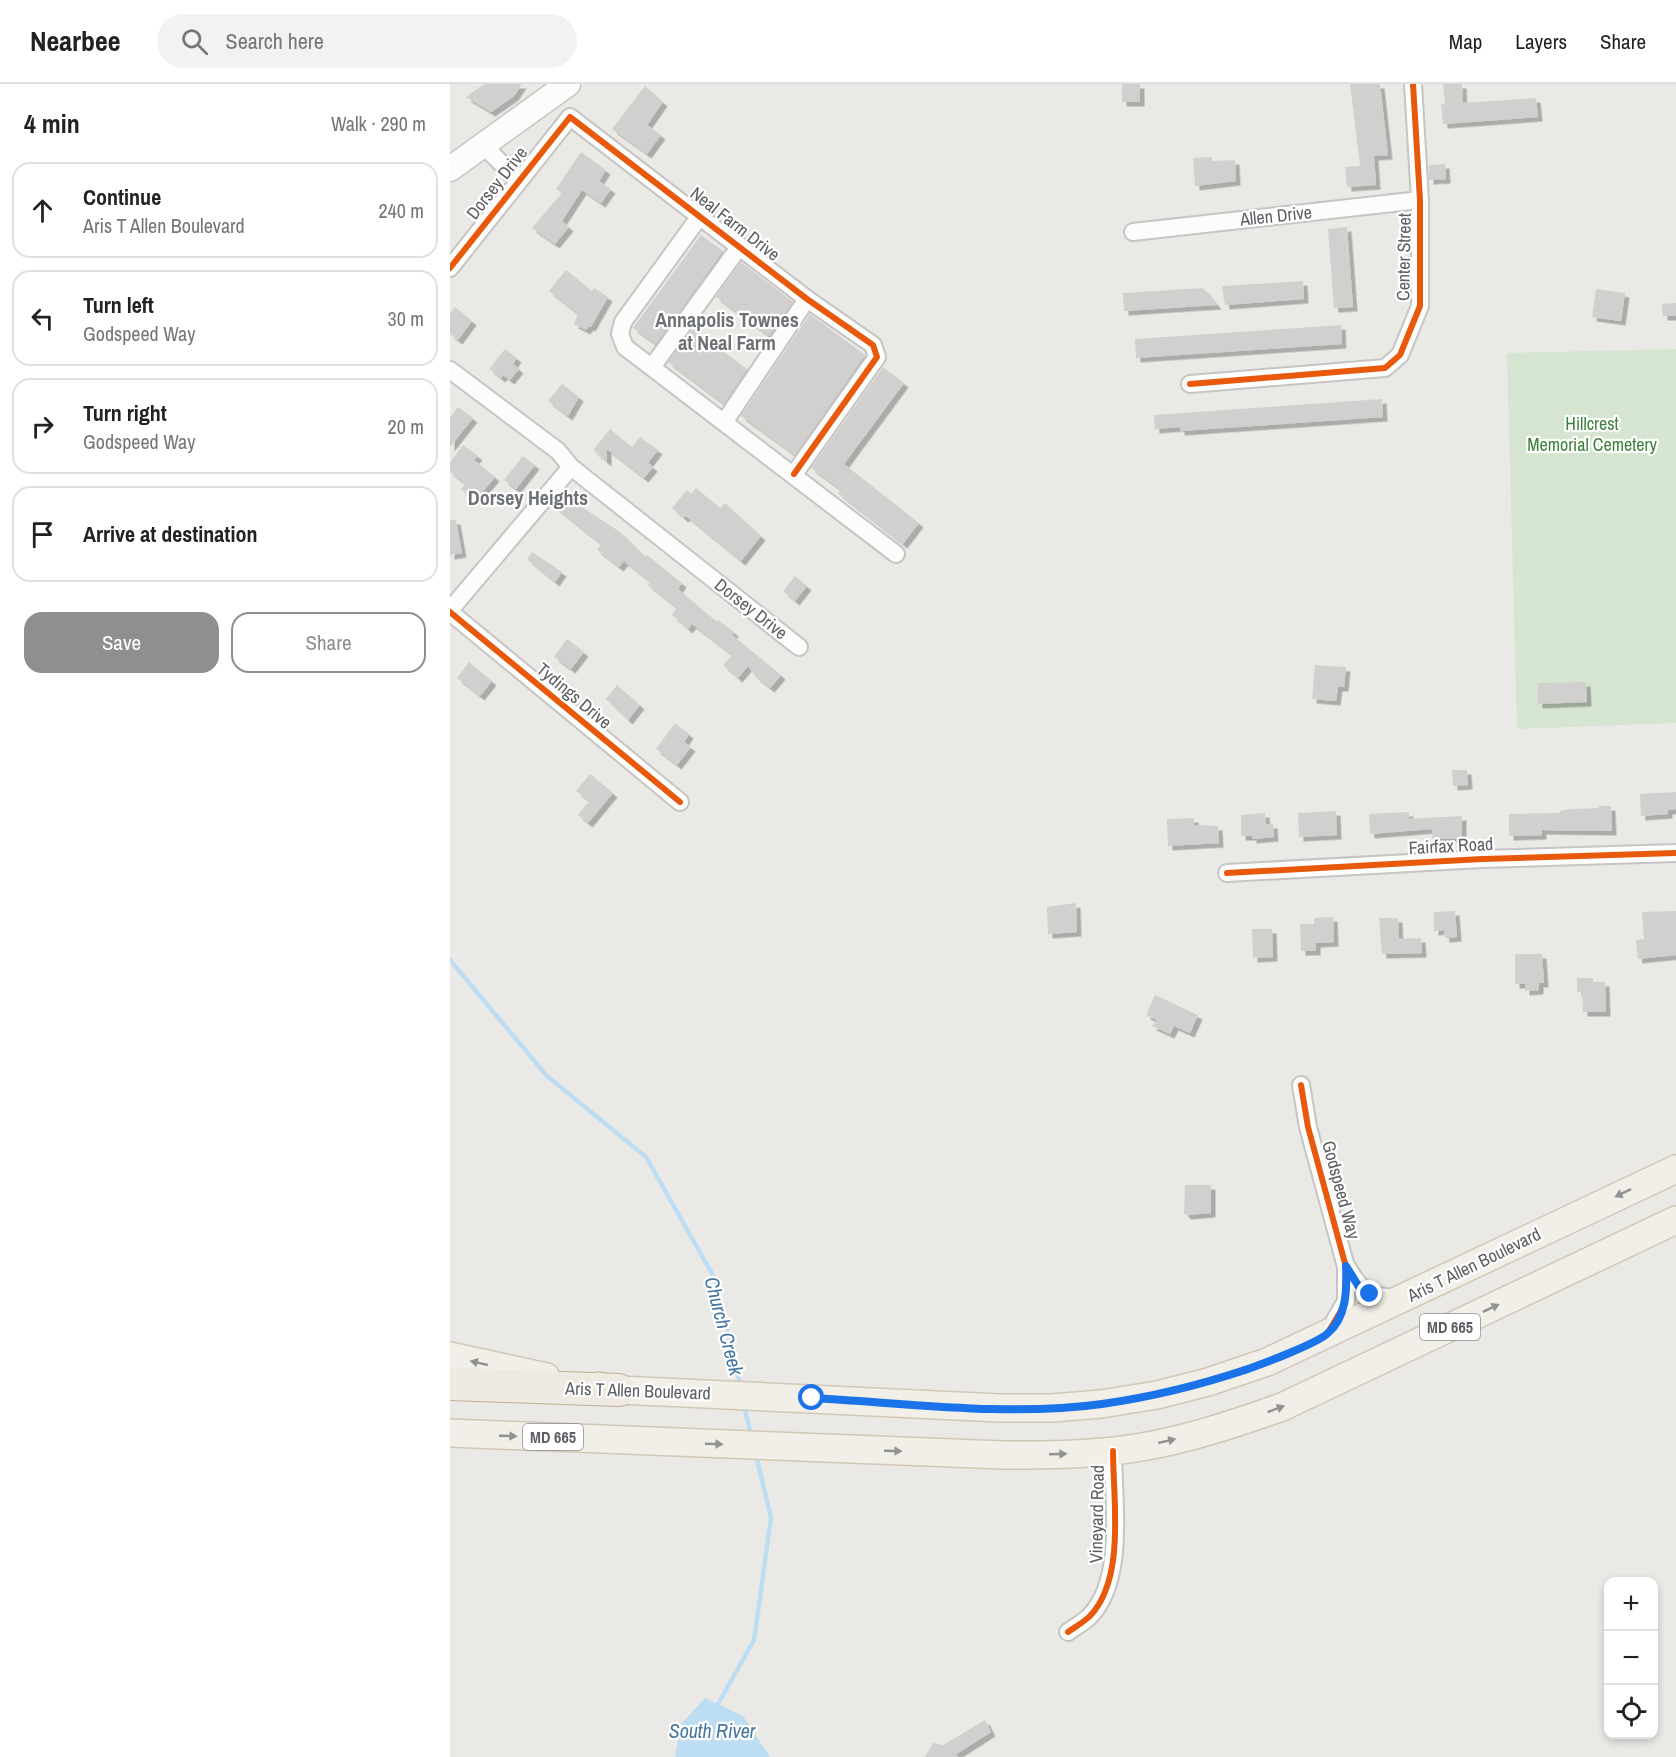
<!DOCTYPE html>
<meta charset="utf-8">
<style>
:root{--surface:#fff;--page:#f2f2f2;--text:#222;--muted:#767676;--line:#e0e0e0;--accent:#8e8f91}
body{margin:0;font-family:"Archivo Narrow",sans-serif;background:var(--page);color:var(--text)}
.controls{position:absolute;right:18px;bottom:18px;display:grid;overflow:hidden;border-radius:12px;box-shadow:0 3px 9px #0003}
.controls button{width:54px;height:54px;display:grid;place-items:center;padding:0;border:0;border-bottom:2px solid var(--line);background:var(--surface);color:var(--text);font:30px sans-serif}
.stop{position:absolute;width:18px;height:18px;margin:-14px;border:4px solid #1a73e8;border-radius:50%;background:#fff}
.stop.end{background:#1a73e8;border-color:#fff;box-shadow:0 2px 6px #0008}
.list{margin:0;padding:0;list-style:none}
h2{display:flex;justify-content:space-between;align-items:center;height:78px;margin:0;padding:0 24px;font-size:26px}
h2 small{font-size:20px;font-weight:400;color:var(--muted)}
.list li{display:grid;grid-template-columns:39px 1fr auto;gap:18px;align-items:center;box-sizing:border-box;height:96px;margin:0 12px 12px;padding:0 12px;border:2px solid var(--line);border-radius:18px}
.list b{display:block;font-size:22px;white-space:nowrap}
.list p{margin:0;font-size:20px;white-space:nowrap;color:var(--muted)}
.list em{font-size:20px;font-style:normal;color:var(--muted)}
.actions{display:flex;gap:12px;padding:18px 24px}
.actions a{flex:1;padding:14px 0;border:2px solid var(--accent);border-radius:18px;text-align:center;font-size:21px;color:var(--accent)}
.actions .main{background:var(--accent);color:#fff}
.icon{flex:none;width:33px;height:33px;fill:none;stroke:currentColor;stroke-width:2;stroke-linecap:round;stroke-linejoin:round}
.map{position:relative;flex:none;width:1226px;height:1673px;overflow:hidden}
header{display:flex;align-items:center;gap:36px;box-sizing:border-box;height:84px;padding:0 30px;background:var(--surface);border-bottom:2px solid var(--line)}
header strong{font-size:28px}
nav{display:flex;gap:33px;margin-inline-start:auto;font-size:21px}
.search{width:420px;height:54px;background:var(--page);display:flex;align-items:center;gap:15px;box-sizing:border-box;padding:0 21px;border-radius:33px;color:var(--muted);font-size:22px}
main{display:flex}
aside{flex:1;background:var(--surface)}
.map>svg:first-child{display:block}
</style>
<header>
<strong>Nearbee</strong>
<div class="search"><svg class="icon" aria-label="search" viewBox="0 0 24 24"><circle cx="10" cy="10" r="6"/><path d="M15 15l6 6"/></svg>Search here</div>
<nav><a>Map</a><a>Layers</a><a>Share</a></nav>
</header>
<main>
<aside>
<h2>4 min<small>Walk · 290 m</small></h2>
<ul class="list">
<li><svg class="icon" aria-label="ahead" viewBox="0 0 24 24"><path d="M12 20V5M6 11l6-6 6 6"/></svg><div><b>Continue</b><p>Aris T Allen Boulevard</p></div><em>240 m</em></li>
<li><svg class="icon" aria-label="left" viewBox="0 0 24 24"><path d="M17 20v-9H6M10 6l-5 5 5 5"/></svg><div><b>Turn left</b><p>Godspeed Way</p></div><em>30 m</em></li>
<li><svg class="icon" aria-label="right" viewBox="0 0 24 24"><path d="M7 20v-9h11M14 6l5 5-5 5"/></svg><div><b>Turn right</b><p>Godspeed Way</p></div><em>20 m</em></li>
<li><svg class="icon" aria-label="arrive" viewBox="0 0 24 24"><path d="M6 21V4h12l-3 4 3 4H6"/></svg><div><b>Arrive at destination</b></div></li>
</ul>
<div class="actions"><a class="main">Save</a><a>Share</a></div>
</aside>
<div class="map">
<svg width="1226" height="1673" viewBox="0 0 1226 1673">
<defs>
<filter id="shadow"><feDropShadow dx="4.5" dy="4.5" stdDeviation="0" flood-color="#0004"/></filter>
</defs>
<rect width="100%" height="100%" fill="#ebe9e6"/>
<polygon fill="#d6e5d2" points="1226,265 1226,639 1067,645 1057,269"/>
<polygon fill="#bddef2" points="255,1614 293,1632 320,1673 225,1673 231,1640"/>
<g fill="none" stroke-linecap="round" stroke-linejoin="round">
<g stroke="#bddef2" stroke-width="4.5">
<polyline points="0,876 97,992 196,1073 265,1195 291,1304"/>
<polyline points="294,1321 301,1351"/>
<polyline points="268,1620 304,1556 321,1434 306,1371"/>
</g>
</g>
<g fill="#d2d0cf" filter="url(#shadow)">
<polygon points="34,0 72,0 64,12 41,28 16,13"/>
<rect x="672" y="0" width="18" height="18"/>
<polygon points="900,0 930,0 938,71 924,72 926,101 897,103 895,83 910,82"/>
<polygon points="993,0 1012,0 1013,19 1086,14 1088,33 993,40 991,20 995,20"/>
<polygon points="195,2 213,18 197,41 211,51 197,70 162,45"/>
<polygon points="131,68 156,86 149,97 161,105 151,119 132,106 112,137 119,143 105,160 82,144 112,109 106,105"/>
<polygon points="762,73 762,77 785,76 786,97 745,102 743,74"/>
<polygon points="995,80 996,95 979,96 979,81"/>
<polygon points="897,143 903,223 884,224 878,145"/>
<polygon points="251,151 273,167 206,260 183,244"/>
<polygon points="291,178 343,218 319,252 266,213"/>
<polygon points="116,186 142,207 144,204 158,213 141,243 139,242 136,246 124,240 128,230 99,207"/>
<polygon points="853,197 854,215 775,221 772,202"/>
<polygon points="753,204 767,221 674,227 673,209"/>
<polygon points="1146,205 1175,209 1171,237 1142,233"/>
<polygon points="1226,219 1226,232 1213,232 1212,220"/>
<polygon points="5,223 22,237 8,256 0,250 0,229"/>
<polygon points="360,230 415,271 345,371 291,332"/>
<polygon points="891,241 892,260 686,274 685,255"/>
<polygon points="243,245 297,285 274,320 218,278"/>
<polygon points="55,265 67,274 63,280 69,285 60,296 53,291 51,294 39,285"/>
<polygon points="433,283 454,299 394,380 469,439 453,460 388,409 391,406 361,384"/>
<polygon points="112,300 129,313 118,332 98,317"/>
<polygon points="932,315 933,333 730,347 730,343 705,345 704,331"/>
<polygon points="8,323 23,334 0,363 0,334"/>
<polygon points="160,345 182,363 190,353 208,366 198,379 203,383 194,394 157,365 157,378 143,366"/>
<polygon points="13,361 28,372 24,376 45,393 25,417 11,405 16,400 0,388 0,378"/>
<polygon points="73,372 85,381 66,405 54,396"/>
<polygon points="246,404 270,424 275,419 311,452 291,477 236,432 234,434 222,424 237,406 241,410"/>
<polygon points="114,407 138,427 170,448 195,473 197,471 232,499 228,505 267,538 268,536 284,548 282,551 331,591 322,602 320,604 306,593 298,582 288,594 273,581 282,571 242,540 238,545 223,532 222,530 227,524 198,501 200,498 174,477 169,483 147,466 151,460 102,421"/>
<polygon points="0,436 6,436 12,469 0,471"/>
<polygon points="82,468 112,488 105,498 77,475"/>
<polygon points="345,492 357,502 345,517 333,507"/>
<polygon points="117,555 134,568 121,585 104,573"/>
<polygon points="19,578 42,597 30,612 7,594"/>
<polygon points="865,581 896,583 894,603 888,603 886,617 862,615"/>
<polygon points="1136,598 1137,618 1088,620 1088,599"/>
<polygon points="167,601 190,621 178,636 156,615"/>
<polygon points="225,639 239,650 234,658 241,663 227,681 206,665"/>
<polygon points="1002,686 1017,686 1018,701 1003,702"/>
<polygon points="140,690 163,709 138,739 128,731 139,717 126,707"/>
<polygon points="1226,708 1226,725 1218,726 1218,730 1191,732 1190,710"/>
<polygon points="1149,722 1161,722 1162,747 1092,746 1092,751 1059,752 1059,730 1110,729 1110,727 1122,725 1149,724"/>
<polygon points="886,727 887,751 849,753 848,729"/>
<polygon points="959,728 959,735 1012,732 1012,754 982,755 982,745 920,750 919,730"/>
<polygon points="815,729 816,740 823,740 824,753 802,755 802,752 791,752 791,731"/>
<polygon points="744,734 744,741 768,742 769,759 718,762 717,735"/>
<polygon points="626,819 627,848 598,850 597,823"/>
<polygon points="1005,827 1007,853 995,854 994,846 984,847 984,828"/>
<polygon points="1226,827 1226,871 1188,875 1186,856 1194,855 1192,828"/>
<polygon points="883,833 884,858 866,859 866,867 851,867 850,840 864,840 864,834"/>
<polygon points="929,834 948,834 949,855 971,854 972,869 932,870"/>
<polygon points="802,845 822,845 823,873 803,874"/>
<polygon points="1065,870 1092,870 1094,899 1089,899 1089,906 1075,907 1075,900 1065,900"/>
<polygon points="1127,894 1143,894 1143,898 1155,898 1156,928 1133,928 1132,908 1127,908"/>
<polygon points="705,911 748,931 740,949 724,942 720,950 702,942 707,936 696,931"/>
<polygon points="735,1101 761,1101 761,1129 737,1131 734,1129"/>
<polygon points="535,1636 541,1648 505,1671 509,1673 475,1673 483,1659 493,1661"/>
</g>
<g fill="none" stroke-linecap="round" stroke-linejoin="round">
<defs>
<g id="street">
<polyline points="33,61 68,96"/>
<polyline points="250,132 173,238 170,250 175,263 446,470"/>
<polyline points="683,148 970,116"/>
<polyline points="0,184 120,33 357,215 423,261 427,273 344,390"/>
<polyline points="202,283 290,162"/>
<polyline points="0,286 108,367 121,383 349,563"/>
<polyline points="740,300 935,284 950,271 970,222 970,116 963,0"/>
<polyline points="275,337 357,215"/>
<polyline points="0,526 121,383"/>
<polyline points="0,528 230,718"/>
<polyline points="777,789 1032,775 1226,769"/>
<polyline points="851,1001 858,1043 896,1183 896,1217 880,1245"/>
<path d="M897,1183c15,25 21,30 50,31"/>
<path d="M618,1548c7,-5 16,-10 22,-16 36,-38 23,-117 23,-165"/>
</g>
<polyline id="secondary" points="0,85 118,0"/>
<g id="primary">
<polyline points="0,1272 96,1293"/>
<polyline points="148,1302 169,1306 550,1324 602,1324 651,1320 707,1311 758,1298 817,1278 1226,1085"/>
<path d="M0,1349l553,22c44,0 89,0 133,-7 50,-8 98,-24 146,-41l394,-187"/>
</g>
<polyline id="highway" points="0,1300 169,1306"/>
</defs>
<use href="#street" stroke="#c5c5c6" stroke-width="20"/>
<use href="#secondary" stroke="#c5c5c5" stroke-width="27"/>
<use href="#primary" stroke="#d1c7b6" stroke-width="30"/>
<use href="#highway" stroke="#c0b096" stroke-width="34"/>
<use href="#street" stroke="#fcfcfb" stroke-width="16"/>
<use href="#secondary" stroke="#fcfcfb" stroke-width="24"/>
<use href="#primary" stroke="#f2efe8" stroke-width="27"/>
<use href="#highway" stroke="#eeeae2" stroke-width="32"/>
<defs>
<g id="cycleway">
<polyline points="0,184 120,33 357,215 423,261 427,273 344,390"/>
<polyline points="740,300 935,284 950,271 970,222 970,116 963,0"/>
<polyline points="0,528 230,718"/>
<polyline points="777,789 1032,775 1226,769"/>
<polyline points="851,1001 858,1043 896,1183 895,1220 877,1250"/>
<path d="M618,1548c7,-5 16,-10 22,-16 36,-38 23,-117 23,-165"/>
</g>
</defs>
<use href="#cycleway" stroke="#fff" stroke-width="10"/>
<use href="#cycleway" stroke="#e8590c" stroke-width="6"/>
</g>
<defs><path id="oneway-solid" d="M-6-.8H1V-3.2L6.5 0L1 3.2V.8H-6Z" transform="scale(1.5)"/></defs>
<g fill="#909192">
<use href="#oneway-solid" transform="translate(1173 1109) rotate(154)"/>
<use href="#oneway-solid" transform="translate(1041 1224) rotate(-25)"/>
<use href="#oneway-solid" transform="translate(29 1279) rotate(-167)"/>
<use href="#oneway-solid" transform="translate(826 1325) rotate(-21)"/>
<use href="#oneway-solid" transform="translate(58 1352) rotate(2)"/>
<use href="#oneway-solid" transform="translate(717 1357) rotate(-13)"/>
<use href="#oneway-solid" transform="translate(264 1360) rotate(2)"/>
<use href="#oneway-solid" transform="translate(443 1367) rotate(2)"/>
<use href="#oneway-solid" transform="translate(608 1370) rotate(-2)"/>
</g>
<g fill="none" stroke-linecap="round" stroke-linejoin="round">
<path stroke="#1a73e8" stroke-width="8" d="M362,1314c94,5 197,19 290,6 50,-7 98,-19 146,-35 17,-6 67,-25 79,-35 20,-17 20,-44 19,-68l13,21 11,7"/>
</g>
<g text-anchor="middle" stroke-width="4.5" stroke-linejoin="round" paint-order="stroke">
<g fill="#fff" stroke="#8d8f92" stroke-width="1.5">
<rect x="970" y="1230" width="60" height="26" rx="4.5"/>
<rect x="73" y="1340" width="60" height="26" rx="4.5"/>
</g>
<g font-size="16" font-weight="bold" fill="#5c5f63">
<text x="1000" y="1249">MD 665</text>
<text x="103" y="1359">MD 665</text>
</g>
<g font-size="18" fill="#5c5f63" stroke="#fff">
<text transform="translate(47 99) rotate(-52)" y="6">Dorsey Drive</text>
<text transform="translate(826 132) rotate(-6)" y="6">Allen Drive</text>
<text transform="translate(285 140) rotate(38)" y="6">Neal Farm Drive</text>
<text transform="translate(954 173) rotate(-89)" y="6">Center Street</text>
<text transform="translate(301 525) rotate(38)" y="6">Dorsey Drive</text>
<text transform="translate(124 612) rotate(40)" y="6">Tydings Drive</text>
<text transform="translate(1001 762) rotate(-3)" y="6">Fairfax Road</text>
<text transform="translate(891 1106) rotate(75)" y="6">Godspeed Way</text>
<text transform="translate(1024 1181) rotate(-26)" y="6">Aris T Allen Boulevard</text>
<text transform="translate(188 1307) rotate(2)" y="6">Aris T Allen Boulevard</text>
<text transform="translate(647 1430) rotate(-89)" y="6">Vineyard Road</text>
</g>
<g font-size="18" fill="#3d813c" stroke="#fff">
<text x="1142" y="346">Hillcrest<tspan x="1142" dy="21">Memorial Cemetery</tspan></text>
</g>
<g font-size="20" font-weight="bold" fill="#6d7175" stroke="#fff">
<text x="277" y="243">Annapolis Townes<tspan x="277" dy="23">at Neal Farm</tspan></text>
<text x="78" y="421">Dorsey Heights</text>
</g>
<g font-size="20" font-style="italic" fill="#4577a0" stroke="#fff">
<text transform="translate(274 1242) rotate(75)" y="7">Church Creek</text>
<text x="262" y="1654">South River</text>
</g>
</g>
</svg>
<div class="controls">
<button>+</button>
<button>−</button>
<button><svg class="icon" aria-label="locate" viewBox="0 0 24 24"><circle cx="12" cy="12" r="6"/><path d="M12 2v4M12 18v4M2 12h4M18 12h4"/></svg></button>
</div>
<div class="stop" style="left:362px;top:1314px"></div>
<div class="stop end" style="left:920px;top:1210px"></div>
</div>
</main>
